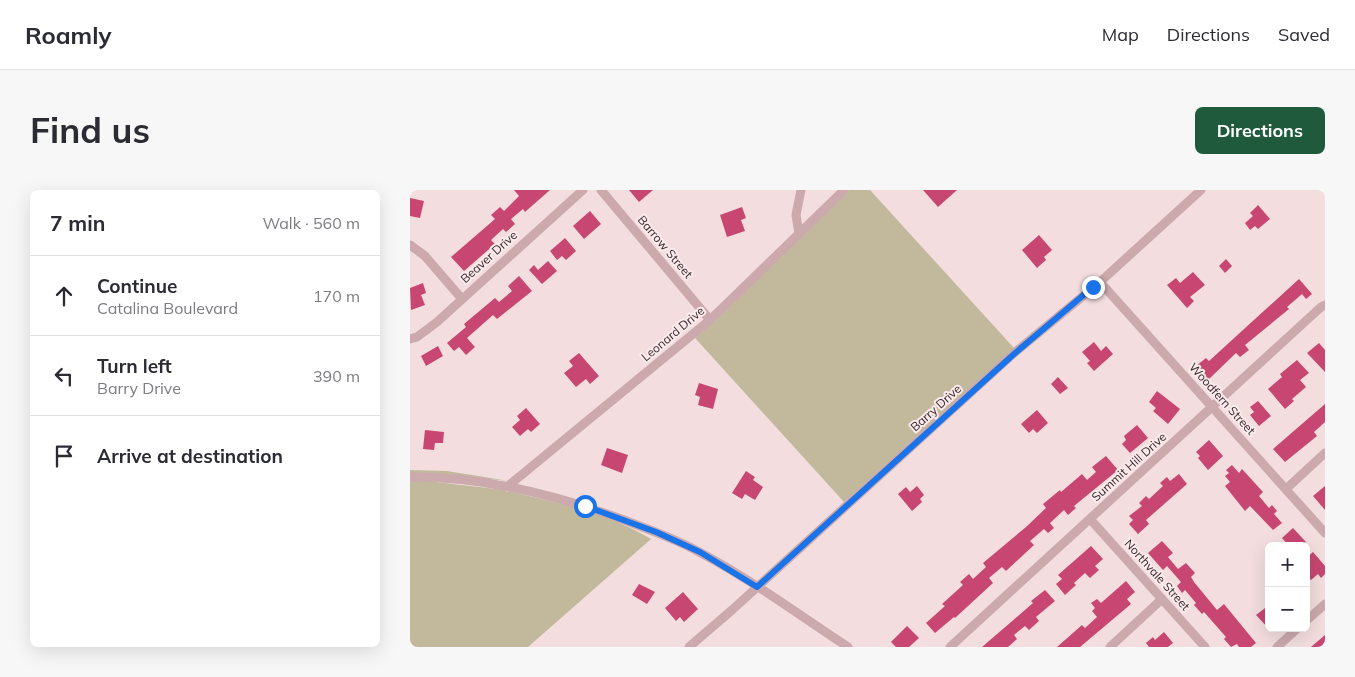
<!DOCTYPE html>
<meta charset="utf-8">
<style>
:root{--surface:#fff;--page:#f7f7f7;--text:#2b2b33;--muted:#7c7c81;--line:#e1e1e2;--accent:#1e5a3b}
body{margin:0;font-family:Mulish,sans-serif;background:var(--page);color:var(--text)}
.controls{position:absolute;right:15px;bottom:15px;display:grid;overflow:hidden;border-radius:8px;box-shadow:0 5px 20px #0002}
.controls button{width:45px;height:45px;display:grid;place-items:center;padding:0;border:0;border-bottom:1px solid var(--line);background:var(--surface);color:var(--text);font:25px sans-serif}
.stop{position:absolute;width:15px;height:15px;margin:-11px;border:4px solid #1a73e8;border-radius:50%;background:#fff}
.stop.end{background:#1a73e8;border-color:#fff;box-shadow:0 1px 5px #0008}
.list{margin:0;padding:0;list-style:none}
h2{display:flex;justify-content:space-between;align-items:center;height:65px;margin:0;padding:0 20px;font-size:21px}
h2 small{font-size:16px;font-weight:400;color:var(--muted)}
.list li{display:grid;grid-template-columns:32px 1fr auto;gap:15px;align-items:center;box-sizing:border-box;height:80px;padding:0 20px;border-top:1px solid var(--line)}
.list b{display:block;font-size:19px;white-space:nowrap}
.list p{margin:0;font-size:16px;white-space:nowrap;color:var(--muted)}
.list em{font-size:16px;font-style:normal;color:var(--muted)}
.icon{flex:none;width:28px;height:28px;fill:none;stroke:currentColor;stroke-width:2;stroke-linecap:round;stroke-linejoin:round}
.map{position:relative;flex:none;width:915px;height:457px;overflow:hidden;border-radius:8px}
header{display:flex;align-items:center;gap:30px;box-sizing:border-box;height:70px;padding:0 25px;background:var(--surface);border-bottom:1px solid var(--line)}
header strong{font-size:24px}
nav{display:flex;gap:28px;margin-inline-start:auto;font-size:18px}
.intro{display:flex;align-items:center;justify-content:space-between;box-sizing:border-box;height:120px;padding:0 30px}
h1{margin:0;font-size:35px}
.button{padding:12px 22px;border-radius:8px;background:var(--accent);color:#fff;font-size:18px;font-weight:700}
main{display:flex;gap:30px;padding:0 30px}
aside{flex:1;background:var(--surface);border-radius:8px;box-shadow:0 5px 20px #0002}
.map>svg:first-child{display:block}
</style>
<header>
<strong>Roamly</strong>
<nav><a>Map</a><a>Directions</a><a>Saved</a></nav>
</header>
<div class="intro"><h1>Find us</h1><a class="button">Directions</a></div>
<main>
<aside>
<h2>7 min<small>Walk · 560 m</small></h2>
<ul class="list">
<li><svg class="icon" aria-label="ahead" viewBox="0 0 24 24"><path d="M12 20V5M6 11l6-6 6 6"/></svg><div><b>Continue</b><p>Catalina Boulevard</p></div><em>170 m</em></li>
<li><svg class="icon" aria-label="left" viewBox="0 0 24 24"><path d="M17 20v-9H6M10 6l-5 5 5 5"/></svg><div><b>Turn left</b><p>Barry Drive</p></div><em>390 m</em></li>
<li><svg class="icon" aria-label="arrive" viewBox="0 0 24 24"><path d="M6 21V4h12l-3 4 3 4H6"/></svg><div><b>Arrive at destination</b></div></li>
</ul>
</aside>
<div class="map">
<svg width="915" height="457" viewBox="0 0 915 457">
<rect width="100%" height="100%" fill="#f3ddde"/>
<g fill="#c2b99d">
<polygon points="439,0 460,0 604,158 434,312 285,148 306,130"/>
<polygon points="0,280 37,281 99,291 18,283 0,283"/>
<path d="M0,291h17l78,9 2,2 2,-1c48,12 99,22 142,48l-123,108h-118z"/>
</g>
<g fill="#c74772">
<polygon points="104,0 140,0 115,22 113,19 101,29 105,34 96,42 93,39 81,50 85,54 54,81 41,67 85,29 81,25 90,17 94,21 109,6"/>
<polygon points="219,0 243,0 229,12"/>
<polygon points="513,0 547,0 528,17"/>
<polygon points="0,8 14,11 10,28 0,26"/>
<polygon points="848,15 860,29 848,39 845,36 840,40 835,33 843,26 840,23"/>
<polygon points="332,17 336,28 331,30 335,41 317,47 310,25"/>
<polygon points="180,21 191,34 174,49 163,36"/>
<polygon points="629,45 642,60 634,67 636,70 627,78 612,60"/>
<polygon points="155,48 166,61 156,70 152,66 147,70 140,61"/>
<polygon points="816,69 822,76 815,83 809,76"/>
<polygon points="138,71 147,81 132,94 119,80 124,75 128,80"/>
<polygon points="783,82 795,95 780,107 784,111 777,118 757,95 766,88 770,93"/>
<polygon points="109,86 122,101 87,129 83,125 57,148 65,157 56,165 49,157 44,161 37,153 56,137 54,134 85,108 89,112 102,101 98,96"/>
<polygon points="889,89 902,104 896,109 892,104 877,117 879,119 835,155 839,160 830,167 826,163 798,190 786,176 796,168 799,171"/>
<polygon points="13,93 16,103 11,105 15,115 1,120 0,98"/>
<polygon points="684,152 691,161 696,156 703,164 684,181 677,173 680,171 672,162"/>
<polygon points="909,153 915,160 915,182 897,163"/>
<polygon points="28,156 33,166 16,176 11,166"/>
<polygon points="169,163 189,186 180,194 176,189 166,197 154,183 163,176 159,171"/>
<polygon points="887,170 899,183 890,190 896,197 882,209 884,211 875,219 858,199 872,187 870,184"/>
<polygon points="648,187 658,198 650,204 641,194"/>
<polygon points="289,193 308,199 303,219 288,215 290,207 285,205"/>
<polygon points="747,201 770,219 758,234 743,221 746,218 739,212"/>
<polygon points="848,211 861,226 849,236 840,225 844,222 840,217"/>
<polygon points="915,214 915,232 904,242 907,246 875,272 863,259"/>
<polygon points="116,218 130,234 121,242 118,239 110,246 102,237 110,230 107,226"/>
<polygon points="627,220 638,233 627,243 623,239 619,243 611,234"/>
<polygon points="727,235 738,248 720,263 712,254 716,250 714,246"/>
<polygon points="15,240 34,242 33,253 25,253 24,260 13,259"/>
<polygon points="799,250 813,266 798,280 788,268 790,266 786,262"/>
<polygon points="197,258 218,265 212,283 191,275"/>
<polygon points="696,266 708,280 664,316 666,318 658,325 654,320 640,333 644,338 638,343 634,339 620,351 624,355 596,381 592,377 579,388 583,393 545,428 544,427 525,443 516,433 535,416 532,414 553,395 550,392 559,384 563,389 576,377 573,373 616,337 636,318 633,314 650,300 651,302 672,284 677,290 686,282 682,277"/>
<polygon points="822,275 829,283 832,279 853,302 849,306 859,318 862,315 867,321 864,324 872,333 863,340 840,316 835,321 815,296 820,292 815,286 819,283 816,280"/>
<polygon points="336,281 345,287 343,290 353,297 345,310 335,304 332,309 322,303"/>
<polygon points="769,284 777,294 736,330 739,334 728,344 719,334 723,330 719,326 732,316 729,313 736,306 739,309 753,296 750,293 757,287 760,291"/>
<polygon points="507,296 514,305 510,309 512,312 502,321 488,304 496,297 500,302"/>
<polygon points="915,296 915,320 903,306"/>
<polygon points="883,338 896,352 891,356 879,356 872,348"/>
<polygon points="752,351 763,363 758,367 768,379 776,373 785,383 781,387 784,392 807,420 814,414 846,453 841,457 829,457 827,454 821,457 814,449 816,447 794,422 792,424 784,415 786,413 775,400 772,403 767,396 771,392 757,376 753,380 738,363"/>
<polygon points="681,356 693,369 685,376 689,380 680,388 675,383 664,393 666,395 655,405 646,394 652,389 648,385"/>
<polygon points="903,362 915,376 915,384 911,388 908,384 901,390 896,385 896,368"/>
<polygon points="716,391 725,402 717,409 721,414 670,457 647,457 672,435 675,438 687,427 682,421 685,418 681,413 687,409 691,413"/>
<polygon points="229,394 245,402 237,414 222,405"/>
<polygon points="635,400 645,411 626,427 629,431 619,440 615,436 604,445 607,449 598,457 572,457 623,413 621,411"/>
<polygon points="273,402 288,419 274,432 270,427 266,431 255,418"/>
<polygon points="859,415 859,439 846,425"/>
<polygon points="497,436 509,448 499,457 486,457 481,452"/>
<polygon points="754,442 763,453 758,457 739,457 736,453 743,447 745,450"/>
<polygon points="915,445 915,457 901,457"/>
</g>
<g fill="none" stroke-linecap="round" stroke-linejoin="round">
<g stroke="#cba9ad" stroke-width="9">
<polyline points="191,0 300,130"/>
<polyline points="389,44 386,25 391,0"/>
<polyline points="0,55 15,66 52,109"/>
<polyline points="690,92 915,343"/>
<polyline points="0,149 7,147 27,132 173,0"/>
<path d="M0,287c73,-1 146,18 214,43 26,10 53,19 77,33 51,27 98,62 147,94"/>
<polyline points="98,296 300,130 434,0"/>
<polyline points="876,299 915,263"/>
<polyline points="680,329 795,457"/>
<polyline points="896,431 915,414"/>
<polyline points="279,457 322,420 603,164 690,92 791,0"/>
<polyline points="540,457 911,117 915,115"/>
<polyline points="700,457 752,409"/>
<polyline points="867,457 888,438"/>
</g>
</g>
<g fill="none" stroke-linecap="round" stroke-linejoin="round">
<polyline stroke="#1a73e8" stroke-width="6" points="175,316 246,342 290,362 347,397 604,164 683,97"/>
</g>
<g text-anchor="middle" stroke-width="4" stroke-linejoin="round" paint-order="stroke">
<g font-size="12" fill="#38292d" stroke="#faeaeb">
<text transform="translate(255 57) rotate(50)" y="4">Barrow Street</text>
<text transform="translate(79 67) rotate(-42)" y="4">Beaver Drive</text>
<text transform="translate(263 144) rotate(-40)" y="4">Leonard Drive</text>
<text transform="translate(812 209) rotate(48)" y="4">Woodfern Street</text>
<text transform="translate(526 218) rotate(-42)" y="4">Barry Drive</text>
<text transform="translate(719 277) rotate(-42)" y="4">Summit Hill Drive</text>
<text transform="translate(747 385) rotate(48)" y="4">Northvale Street</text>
</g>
</g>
</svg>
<div class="controls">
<button>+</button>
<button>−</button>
</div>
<div class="stop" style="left:175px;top:316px"></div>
<div class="stop end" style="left:683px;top:97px"></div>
</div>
</main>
